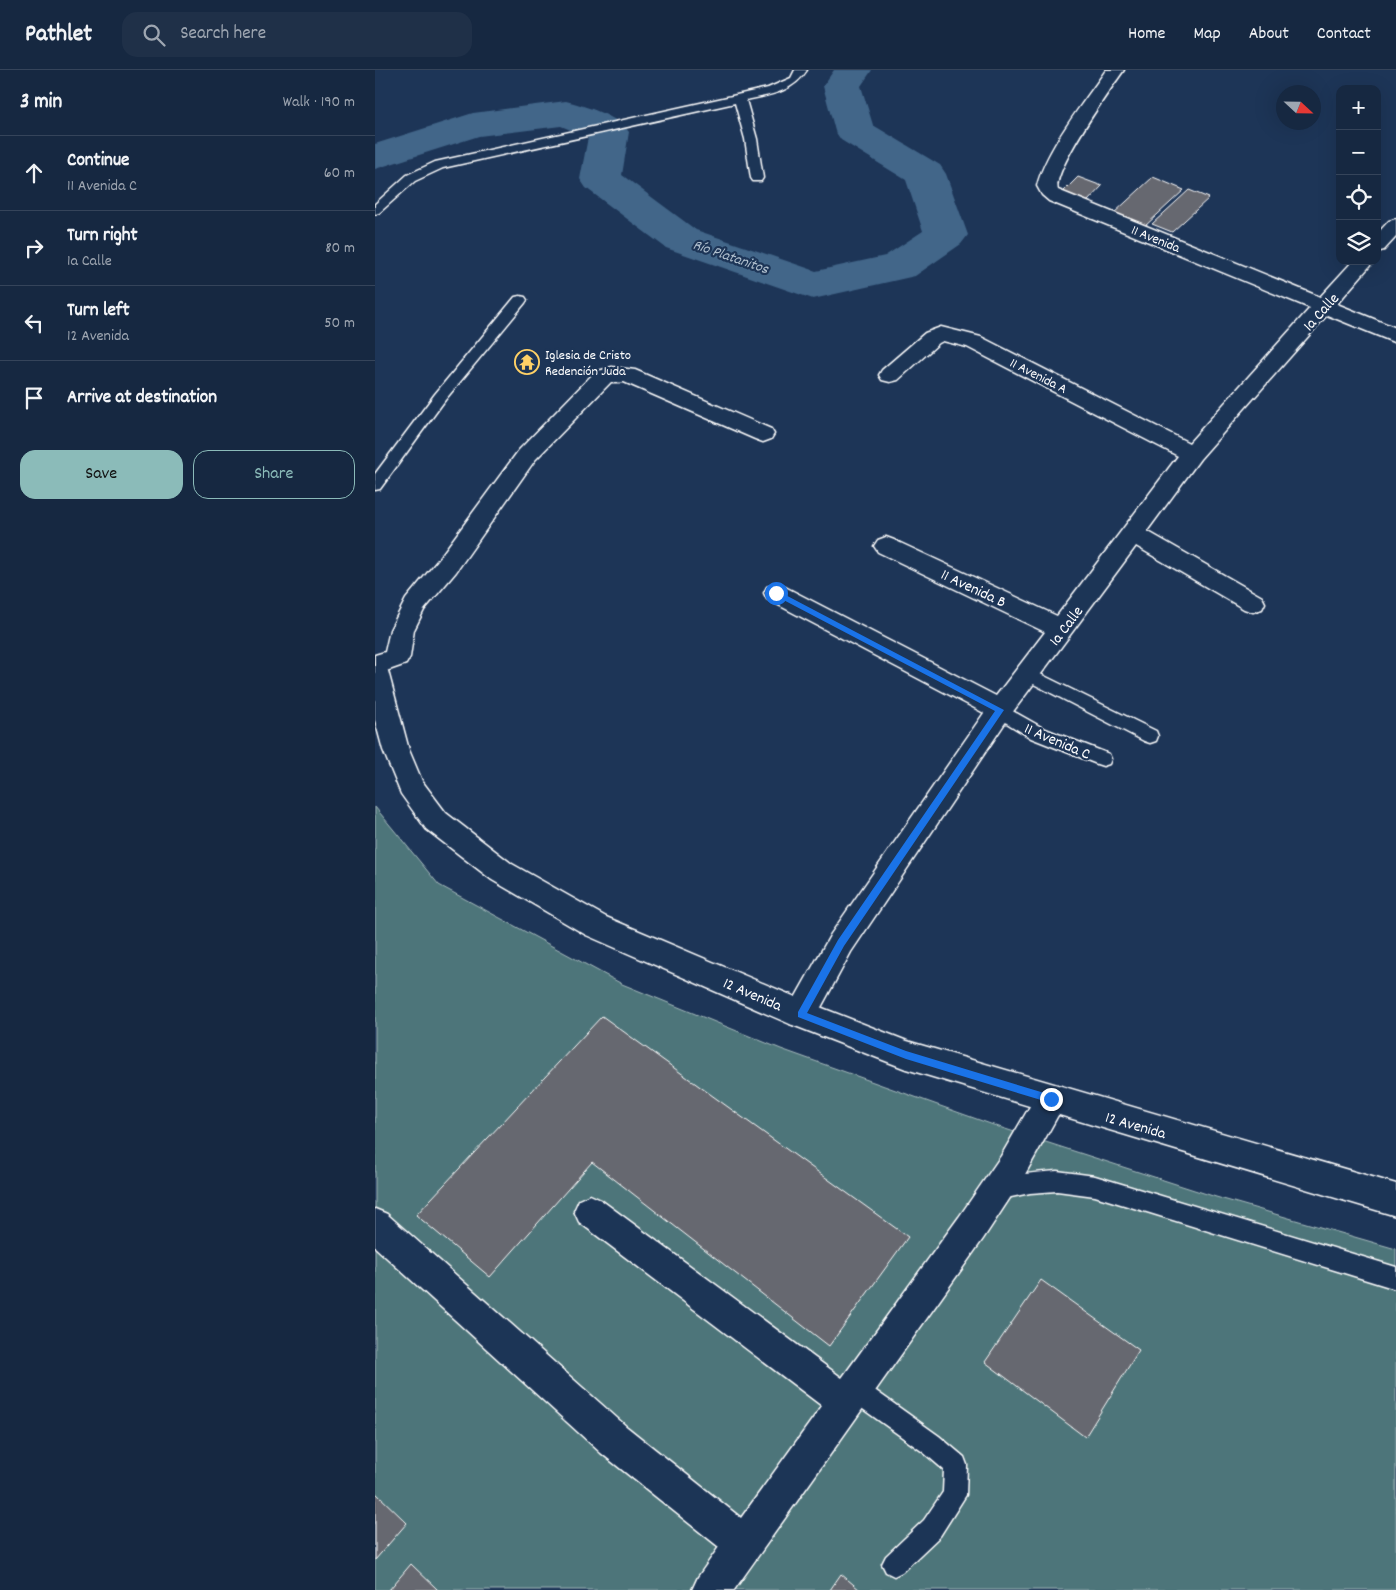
<!DOCTYPE html>
<meta charset="utf-8">
<style>
:root{--surface:#162841;--page:#1f3048;--text:#f1f3f6;--muted:#9ea6b1;--line:#35445a;--accent:#8bbbb9}
body{margin:0;font-family:Dekko,sans-serif;background:var(--page);color:var(--text)}
.controls{position:absolute;right:15px;top:15px;display:grid;overflow:hidden;border-radius:10px;box-shadow:0 5px 20px #0002}
.controls button{width:45px;height:45px;display:grid;place-items:center;padding:0;border:0;border-bottom:1px solid var(--line);background:var(--surface);color:var(--text);font:25px sans-serif}
.compass{position:absolute;left:901px;top:15px;width:45px;height:45px;border-radius:50%;background:var(--surface);box-shadow:0 5px 20px #0002;rotate:112deg}
.stop{position:absolute;width:15px;height:15px;margin:-11px;border:4px solid #1a73e8;border-radius:50%;background:#fff}
.stop.end{background:#1a73e8;border-color:#fff;box-shadow:0 1px 5px #0008}
.list{margin:0;padding:0;list-style:none}
h2{display:flex;justify-content:space-between;align-items:center;height:65px;margin:0;padding:0 20px;font-size:21px}
h2 small{font-size:16px;font-weight:400;color:var(--muted)}
.list li{display:grid;grid-template-columns:32px 1fr auto;gap:15px;align-items:center;box-sizing:border-box;height:75px;padding:0 20px;border-top:1px solid var(--line)}
.list b{display:block;font-size:19px;white-space:nowrap}
.list p{margin:0;font-size:16px;white-space:nowrap;color:var(--muted)}
.list em{font-size:16px;font-style:normal;color:var(--muted)}
.actions{display:flex;gap:10px;padding:15px 20px}
.actions a{flex:1;padding:11px 0;border:1px solid var(--accent);border-radius:15px;text-align:center;font-size:18px;color:var(--accent)}
.actions .main{background:var(--accent);color:#111}
.icon{flex:none;width:28px;height:28px;fill:none;stroke:currentColor;stroke-width:2;stroke-linecap:round;stroke-linejoin:round}
.map{position:relative;flex:none;width:1021px;height:1520px;overflow:hidden}
header{display:flex;align-items:center;gap:30px;box-sizing:border-box;height:70px;padding:0 25px;background:var(--surface);border-bottom:1px solid var(--line)}
header strong{font-size:24px}
nav{display:flex;gap:28px;margin-inline-start:auto;font-size:18px}
.search{width:350px;height:45px;background:var(--page);display:flex;align-items:center;gap:12px;box-sizing:border-box;padding:0 18px;border-radius:15px;color:var(--muted);font-size:19px}
main{display:flex}
aside{flex:1;background:var(--surface)}
.map>svg:first-child{display:block}
</style>
<header>
<strong>Pathlet</strong>
<div class="search"><svg class="icon" aria-label="search" viewBox="0 0 24 24"><circle cx="10" cy="10" r="6"/><path d="M15 15l6 6"/></svg>Search here</div>
<nav><a>Home</a><a>Map</a><a>About</a><a>Contact</a></nav>
</header>
<main>
<aside>
<h2>3 min<small>Walk · 190 m</small></h2>
<ul class="list">
<li><svg class="icon" aria-label="ahead" viewBox="0 0 24 24"><path d="M12 20V5M6 11l6-6 6 6"/></svg><div><b>Continue</b><p>11 Avenida C</p></div><em>60 m</em></li>
<li><svg class="icon" aria-label="right" viewBox="0 0 24 24"><path d="M7 20v-9h11M14 6l5 5-5 5"/></svg><div><b>Turn right</b><p>1a Calle</p></div><em>80 m</em></li>
<li><svg class="icon" aria-label="left" viewBox="0 0 24 24"><path d="M17 20v-9H6M10 6l-5 5 5 5"/></svg><div><b>Turn left</b><p>12 Avenida</p></div><em>50 m</em></li>
<li><svg class="icon" aria-label="arrive" viewBox="0 0 24 24"><path d="M6 21V4h12l-3 4 3 4H6"/></svg><div><b>Arrive at destination</b></div></li>
</ul>
<div class="actions"><a class="main">Save</a><a>Share</a></div>
</aside>
<div class="map">
<svg width="1021" height="1520" viewBox="0 0 1021 1520">
<rect width="100%" height="100%" fill="#1d3557"/>
<filter id="ink" filterUnits="userSpaceOnUse"><feTurbulence type="fractalNoise" baseFrequency=".02" numOctaves="2"/><feDisplacementMap in="SourceGraphic" scale="10" xChannelSelector="R" yChannelSelector="G"/><feConvolveMatrix kernelMatrix="1 2 1 2 8 2 1 2 1" color-interpolation-filters="sRGB"/></filter>
<g filter="url(#ink)">
<polygon fill="#4d757a" stroke="#a6babc" points="0,737 64,815 247,914 406,979 624,1057 841,1127 1021,1179 1021,1520 0,1520"/>
<g fill="none" stroke-linecap="round" stroke-linejoin="round">
<path fill="#426689" fill-rule="evenodd" d="M459,0h38l-11,16 12,39 67,40 6,9 22,61 -7,9 -46,32 -102,23 -147,-51 -80,-60 -6,-9 8,-42 -27,-11 -82,10 -104,33v-25l98,-31 93,-12c19,5 52,15 63,31l-7,43 74,55 120,41 69,-15 38,-25 -17,-51 -65,-40 -6,-9 -12,-45z"/>
</g>
<g fill="#666770" stroke="#fff">
<polygon points="703,107 727,116 712,132 687,123"/>
<polygon points="778,107 809,120 769,157 738,144"/>
<polygon points="814,120 834,128 797,162 777,154"/>
<polygon points="227,946 533,1167 454,1276 217,1092 115,1207 41,1145"/>
<polygon points="666,1210 764,1280 710,1367 610,1292"/>
<polygon points="0,1422 32,1453 0,1490"/>
<polygon points="36,1494 63,1520 14,1520"/>
<polygon points="466,1504 485,1520 455,1520"/>
</g>
<g fill="none" stroke-linecap="round" stroke-linejoin="round">
<defs>
<g id="lane">
<path d="M420,0h12c-14,22 -37,25 -61,30l11,39 6,39 -2,3h-8l-2,-3 -6,-39 -10,-36 -292,65 -28,13 -36,32 -4,1v-10l32,-29 28,-13 333,-74 23,-10z"/>
<polygon points="145,226 150,227 152,230 150,233 70,330 5,419 0,420 0,404 60,324 140,227"/>
<polygon points="653,598 781,661 783,666 781,671 775,673 769,671 647,608 645,604 647,600"/>
<polygon points="625,634 668,658 734,684 736,689 734,694 728,696 722,694 656,668 619,645 617,640 619,635"/>
<path d="M682,1101l38,5 301,91v22l-301,-93 -38,-5 -27,2 -33,7 -7,-3 -3,-7 3,-7c21,-9 44,-10 67,-12z"/>
<polygon points="479,1308 487,1311 564,1366 589,1387 592,1395 591,1425 565,1466 527,1502 519,1506 511,1502 507,1494 511,1486 549,1450 568,1422 569,1400 548,1382 471,1327 468,1319 471,1311"/>
</g>
<g id="street">
<path d="M731,0h18c-13,18 -73,102 -66,120l262,107 33,-36h21l-37,43 59,24v15l-69,-28 -127,144 -53,72 115,66 3,6 -3,6 -9,3 -9,-3 -108,-63 -127,171 -158,235 -39,72 -11,3 -11,-3 -4,-10 45,-80 153,-221 -217,-114 -3,-6 3,-6 9,-3 9,3 211,109 49,-64 -167,-80 -4,-6 4,-6 8,-3 8,3 163,76 121,-160 -211,-109 -24,-6 -4,2 -41,37 -8,2 -8,-2 -3,-5 3,-5 43,-37 16,-6 40,10 208,106 121,-135 -261,-107 -7,-6 -5,-9c9,-37 47,-84 69,-116z"/>
<polygon points="1021,149 1021,167 1009,180 1002,182 1002,164 1014,151"/>
<polygon points="237,297 260,300 396,359 399,364 396,369 388,372 380,369 249,312 236,312 160,390 81,502 49,540 39,560 35,587 31,594 0,605 0,585 10,582 15,560 31,529 63,490 144,380 220,302"/>
<polygon points="676,1015 687,1019 692,1029 648,1108 608,1169 359,1520 317,1520 323,1507 344,1477 226,1383 0,1177 0,1139 12,1144 252,1357 366,1448 447,1336 204,1152 199,1141 204,1130 215,1125 226,1130 467,1308 584,1147 626,1086 665,1019"/>
</g>
<polygon id="secondary" points="0,591 9,594 13,601 34,680 47,711 71,743 137,794 231,847 437,934 532,971 1021,1114 1021,1146 531,999 415,954 211,865 117,810 51,759 26,724 8,680 0,650"/>
</defs>
<use href="#lane" stroke="#fff" stroke-width="3"/>
<use href="#street" stroke="#fff" stroke-width="3"/>
<use href="#secondary" stroke="#fff" stroke-width="3"/>
<use href="#lane" fill="#1d3557" fill-rule="evenodd"/>
<use href="#street" fill="#1d3557" fill-rule="evenodd"/>
<use href="#secondary" fill="#1d3557" fill-rule="evenodd"/>
</g>
</g>
<polygon fill="#1a73e8" points="401,520 629,640 469,876 432,943 531,981 676,1025 679,1026 679,1032 676,1033 531,989 423,947 423,942 463,870 620,641 399,525 399,521"/>
<defs>
<symbol id="temple-ring" viewBox="-11 -11 22 22"><circle r="9.5" fill="#1d3557" stroke="#ffd166" stroke-width="1.5"/><path d="M0-6L5-2H3V0L6.5 2.5H4V6H1.5V3h-3V6H-4V2.5H-6.5L-3 0V-2H-5Z" fill="#ffd166"/></symbol>
</defs>
<g fill-rule="evenodd">
<use href="#temple-ring" x="138" y="278" width="28" height="28"/>
</g>
<g text-anchor="middle" stroke-width="4.5" stroke-linejoin="round" paint-order="stroke">
<g font-size="14" fill="#fff" stroke="#1d3557">
<text transform="translate(781 168) rotate(22)" y="5">11 Avenida</text>
<text transform="translate(664 305) rotate(27)" y="5">11 Avenida A</text>
</g>
<g font-size="14" fill="#fff" stroke="#1d3557" text-anchor="start">
<text x="170" y="289">Iglesia de Cristo<tspan x="170" dy="16">Redención Juda</tspan></text>
</g>
<g font-size="15" font-style="italic" fill="#b3c2d0" stroke="#1d3557">
<text transform="translate(356 186) rotate(19)" y="5">Río Platanitos</text>
</g>
<g font-size="16" fill="#fff" stroke="#1d3557">
<text transform="translate(945 241) rotate(-48)" y="6">1a Calle</text>
<text transform="translate(599 517) rotate(25)" y="6">11 Avenida B</text>
<text transform="translate(690 555) rotate(-53)" y="6">1a Calle</text>
<text transform="translate(683 670) rotate(23)" y="6">11 Avenida C</text>
<text transform="translate(378 923) rotate(23)" y="6">12 Avenida</text>
<text transform="translate(761 1054) rotate(16)" y="6">12 Avenida</text>
</g>
</g>
</svg>
<div class="controls">
<button>+</button>
<button>−</button>
<button><svg class="icon" aria-label="locate" viewBox="0 0 24 24"><circle cx="12" cy="12" r="6"/><path d="M12 2v4M12 18v4M2 12h4M18 12h4"/></svg></button>
<button><svg class="icon" aria-label="layers" viewBox="0 0 24 24"><path d="M12 4l9 5-9 5-9-5zM3 14l9 5 9-5"/></svg></button>
</div>
<svg class="compass" viewBox="-18 -18 36 36"><path d="M0-13l5 13h-10z" fill="#e53935"/><path d="M0 13l5-13h-10z" fill="#9ea6b1"/></svg>
<div class="stop" style="left:401px;top:523px"></div>
<div class="stop end" style="left:676px;top:1029px"></div>
</div>
</main>
